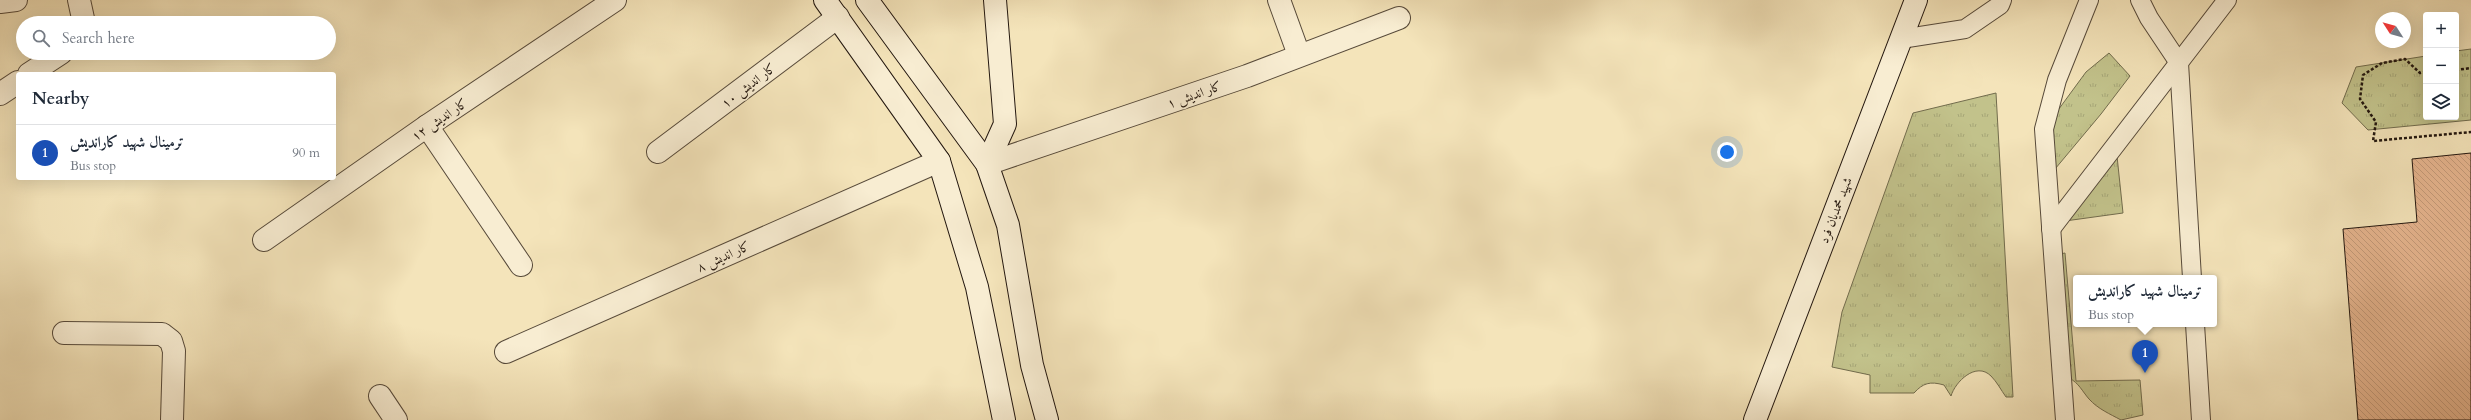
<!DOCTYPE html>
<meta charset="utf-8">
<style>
:root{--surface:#fff;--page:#f2f2f3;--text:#1f2937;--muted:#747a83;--line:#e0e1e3;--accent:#8f2418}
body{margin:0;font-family:Cardo,Amiri,serif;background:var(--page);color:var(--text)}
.controls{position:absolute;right:12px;top:12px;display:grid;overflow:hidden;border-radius:4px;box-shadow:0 4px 16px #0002}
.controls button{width:36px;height:36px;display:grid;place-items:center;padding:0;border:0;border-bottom:1px solid var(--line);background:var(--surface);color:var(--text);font:20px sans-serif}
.compass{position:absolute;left:2375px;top:12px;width:36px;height:36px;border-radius:50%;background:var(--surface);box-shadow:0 4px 16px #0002;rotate:306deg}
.you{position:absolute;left:1727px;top:152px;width:14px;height:14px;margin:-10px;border:3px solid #fff;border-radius:50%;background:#1a73e8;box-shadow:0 0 0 6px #1a73e833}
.badge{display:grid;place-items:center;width:26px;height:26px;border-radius:50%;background:var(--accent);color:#fff;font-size:13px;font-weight:700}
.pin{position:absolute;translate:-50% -33px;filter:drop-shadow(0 1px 2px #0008)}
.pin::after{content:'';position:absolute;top:21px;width:14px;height:12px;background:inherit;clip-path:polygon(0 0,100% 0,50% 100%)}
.popup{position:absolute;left:2073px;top:275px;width:144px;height:52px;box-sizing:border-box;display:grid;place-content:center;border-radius:4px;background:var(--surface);filter:drop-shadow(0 1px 3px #0005);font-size:13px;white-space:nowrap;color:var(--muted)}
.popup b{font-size:15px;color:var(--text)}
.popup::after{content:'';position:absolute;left:50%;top:100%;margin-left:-8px;border:8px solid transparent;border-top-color:var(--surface)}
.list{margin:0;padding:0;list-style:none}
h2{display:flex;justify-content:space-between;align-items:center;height:52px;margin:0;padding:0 16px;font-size:17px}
h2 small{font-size:13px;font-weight:400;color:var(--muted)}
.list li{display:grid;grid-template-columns:26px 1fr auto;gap:12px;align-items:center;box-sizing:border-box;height:56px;padding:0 16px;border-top:1px solid var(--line)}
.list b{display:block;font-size:15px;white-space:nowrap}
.list p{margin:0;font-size:13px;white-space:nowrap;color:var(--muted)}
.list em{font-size:13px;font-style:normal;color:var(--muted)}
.icon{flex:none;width:22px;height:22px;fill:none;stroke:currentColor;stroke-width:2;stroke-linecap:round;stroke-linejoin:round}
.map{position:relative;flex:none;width:2471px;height:420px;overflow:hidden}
.search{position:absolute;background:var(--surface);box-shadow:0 4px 16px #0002;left:16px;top:16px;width:320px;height:44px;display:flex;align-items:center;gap:10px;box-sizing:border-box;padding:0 14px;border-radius:22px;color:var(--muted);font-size:15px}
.panel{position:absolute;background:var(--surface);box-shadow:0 4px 16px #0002;left:16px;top:72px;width:320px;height:108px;border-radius:4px}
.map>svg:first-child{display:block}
</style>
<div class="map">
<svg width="2471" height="420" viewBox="0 0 2471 420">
<defs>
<pattern id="grass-tufts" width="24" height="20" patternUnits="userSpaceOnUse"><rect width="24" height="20" fill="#c2c28b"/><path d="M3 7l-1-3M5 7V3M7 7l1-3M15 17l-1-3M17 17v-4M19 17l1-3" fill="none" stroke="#a6a677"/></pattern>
<pattern id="building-back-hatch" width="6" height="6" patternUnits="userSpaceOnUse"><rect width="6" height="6" fill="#e5b48e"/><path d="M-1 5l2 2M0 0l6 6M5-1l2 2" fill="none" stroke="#c49a79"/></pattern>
</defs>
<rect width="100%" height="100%" fill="#f4e4ba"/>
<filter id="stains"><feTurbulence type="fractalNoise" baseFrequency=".005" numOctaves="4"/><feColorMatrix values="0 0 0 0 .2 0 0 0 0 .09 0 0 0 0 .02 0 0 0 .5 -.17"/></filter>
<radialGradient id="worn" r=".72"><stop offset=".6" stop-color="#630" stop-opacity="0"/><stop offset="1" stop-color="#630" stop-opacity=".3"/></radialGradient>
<g fill="url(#grass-tufts)" stroke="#726c4d">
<polygon points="2471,49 2471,120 2368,130 2342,103 2356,67 2426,56 2426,117 2456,117 2456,51"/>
<polygon points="2109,53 2130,76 2101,114 2050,175 2053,117 2086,72"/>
<path d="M1996,93l17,304h-7c-5,-7 -9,-15 -15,-21 -15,-15 -36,6 -40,20l-7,-11c-14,-4 -21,-2 -30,8h-44v-18l-38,-8 10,-55 71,-199z"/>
<polygon points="2117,156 2123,213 2065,221"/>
<path d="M2065,253l11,128 64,-1 3,35 -22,5c-11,-6 -23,-11 -32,-21 -7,-8 -10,-16 -20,-21l-14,-123z"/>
</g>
<polygon fill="url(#building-back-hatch)" stroke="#23170f" points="2471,153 2471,420 2358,420 2343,229 2417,222 2412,159"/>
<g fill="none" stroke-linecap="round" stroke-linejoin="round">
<defs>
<g id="lane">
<polyline points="2140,0 2149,18 2179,63 2192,278"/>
<polyline points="1901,39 1965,29 2000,5 2002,0"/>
<polyline points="2051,229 2227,0"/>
<polyline points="2195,324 2201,420"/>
<polyline points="2065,420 2044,129 2057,80 2089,0"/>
</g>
<g id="street">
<polyline points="79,0 84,23"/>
<polyline points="1279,0 1299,55"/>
<polyline points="0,2 16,0"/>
<polyline points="29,74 61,53"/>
<polyline points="0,94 18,82"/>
<polyline points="427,126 521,265"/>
<polyline points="658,152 838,17"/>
<polyline points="987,164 1247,76 1399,18"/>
<polyline points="264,240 427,126 615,0"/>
<polyline points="64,333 162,334 171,341 174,351 172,420"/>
<polyline points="506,352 939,161"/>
<polyline points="380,396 396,420"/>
</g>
<g id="secondary">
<polyline points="825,0 939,161 977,287 1004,420"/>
<polyline points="867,0 987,164 1008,225 1032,365 1047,420"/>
<polyline points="987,164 1005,124 995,0"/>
<polyline points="1755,420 1916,0"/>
</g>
</defs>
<use href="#lane" stroke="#574a3a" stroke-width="20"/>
<use href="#street" stroke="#574a3a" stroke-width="24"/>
<use href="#secondary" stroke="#23170f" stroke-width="24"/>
<g stroke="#23170f" stroke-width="2.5" stroke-dasharray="3 2" stroke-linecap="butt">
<polyline points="2456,70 2471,68"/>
<polyline points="2426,72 2420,73 2405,59 2382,63 2363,75 2360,99 2376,122 2373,141 2471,132"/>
</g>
<use href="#lane" stroke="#f8edd2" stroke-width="18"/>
<use href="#street" stroke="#f8edd2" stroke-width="22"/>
<use href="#secondary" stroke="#f8edd2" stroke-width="22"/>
</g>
<g text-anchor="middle" stroke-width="3.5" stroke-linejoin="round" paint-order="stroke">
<g font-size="13" fill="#23170f" stroke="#f8edd2">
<text transform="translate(748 85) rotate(-37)" y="5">۱۰ کار اندیش</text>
<text transform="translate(1194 94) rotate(-19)" y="5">۱ کار اندیش</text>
<text transform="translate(439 119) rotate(-34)" y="5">۱۲ کار اندیش</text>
<text transform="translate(1835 210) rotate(-69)" y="5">شهید محمدیان فرد</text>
<text transform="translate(723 256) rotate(-24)" y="5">۸ کار اندیش</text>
</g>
</g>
<rect width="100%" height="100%" filter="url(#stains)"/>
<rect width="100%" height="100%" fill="url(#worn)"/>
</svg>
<div class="controls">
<button>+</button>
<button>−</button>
<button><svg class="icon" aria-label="layers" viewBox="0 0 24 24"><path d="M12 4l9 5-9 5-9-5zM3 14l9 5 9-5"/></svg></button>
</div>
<svg class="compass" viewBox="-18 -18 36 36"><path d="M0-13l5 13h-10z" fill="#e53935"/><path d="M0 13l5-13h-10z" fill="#747a83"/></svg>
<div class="you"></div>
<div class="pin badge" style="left:2145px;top:373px;background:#1a4fb4">1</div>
<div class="popup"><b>ترمینال شهید کاراندیش</b>Bus stop</div>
<div class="search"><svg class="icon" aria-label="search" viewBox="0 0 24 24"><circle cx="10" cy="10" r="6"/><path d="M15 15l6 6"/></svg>Search here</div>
<section class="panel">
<h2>Nearby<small></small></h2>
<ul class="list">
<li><span class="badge" style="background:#1a4fb4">1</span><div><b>ترمینال شهید کاراندیش</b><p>Bus stop</p></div><em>90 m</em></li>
</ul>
</section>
</div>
